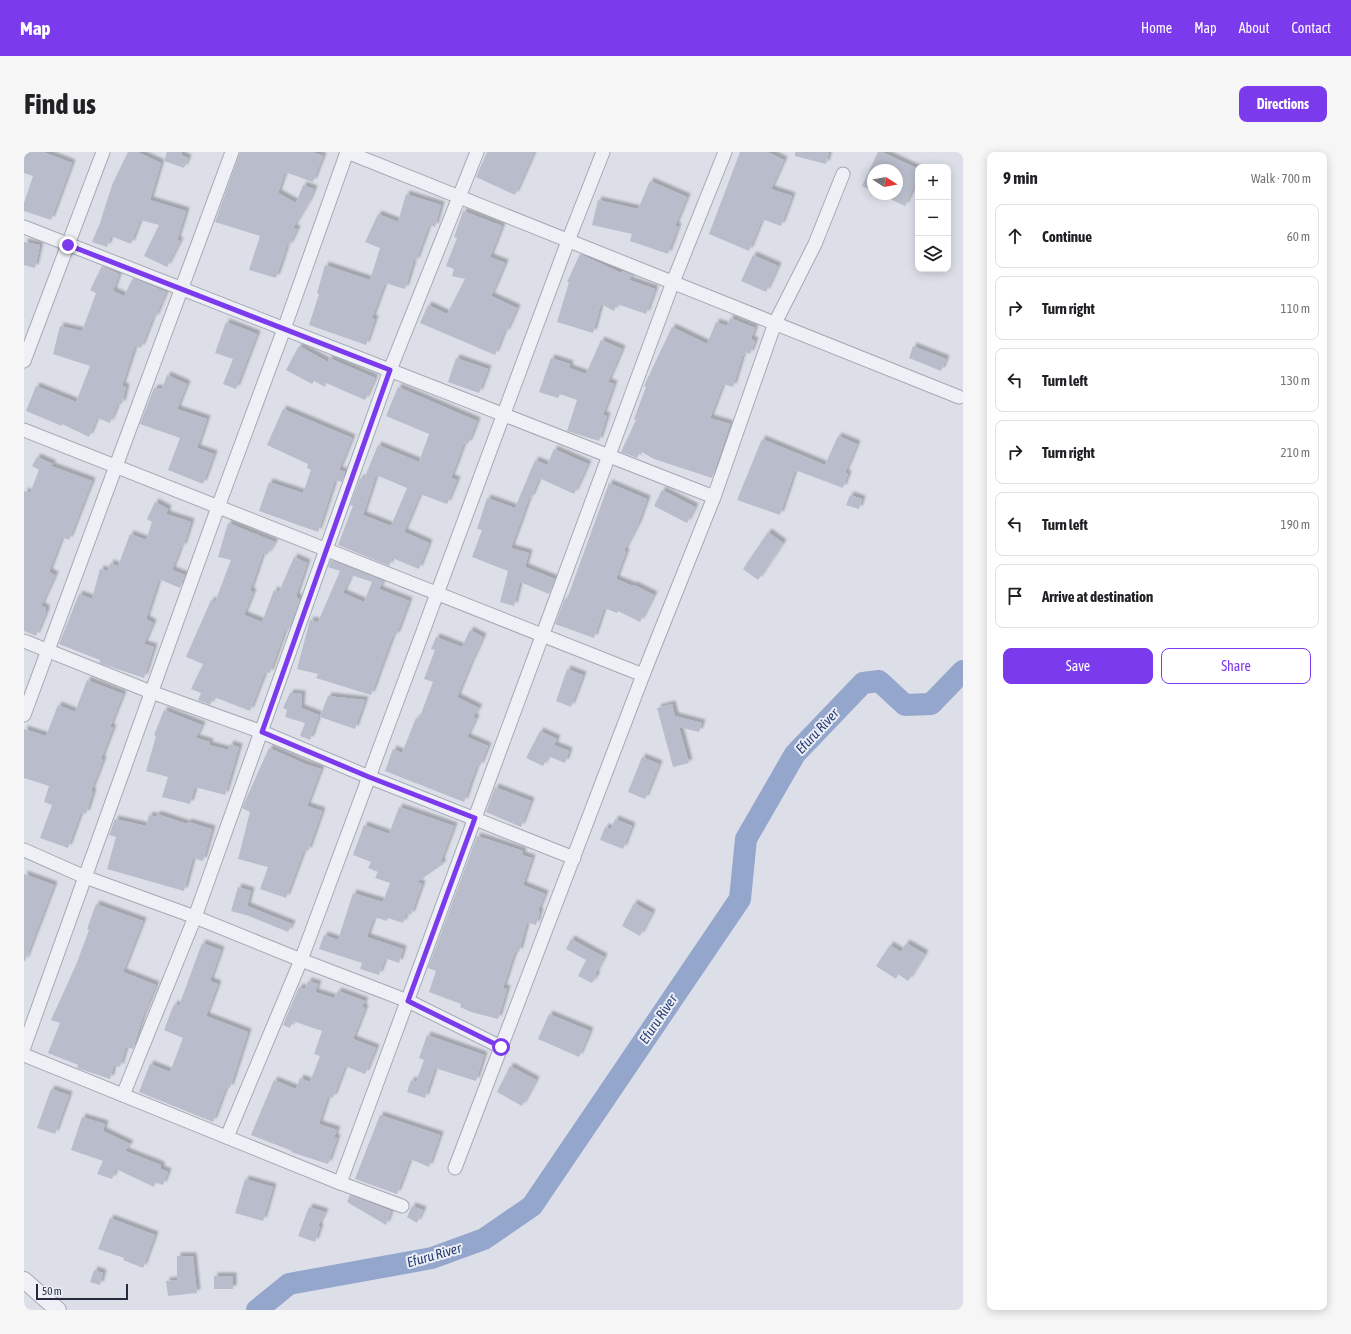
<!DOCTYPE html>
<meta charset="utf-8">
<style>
:root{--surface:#fff;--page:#f6f6f6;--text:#202124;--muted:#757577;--line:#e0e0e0;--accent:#7c3aed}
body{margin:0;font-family:"Asap Condensed",sans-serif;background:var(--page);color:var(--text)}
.controls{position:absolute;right:12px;top:12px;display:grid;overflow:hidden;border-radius:8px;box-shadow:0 2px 10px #0003}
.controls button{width:36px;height:36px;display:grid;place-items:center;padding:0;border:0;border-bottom:1px solid var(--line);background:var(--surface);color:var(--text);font:20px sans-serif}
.compass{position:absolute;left:843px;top:12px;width:36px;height:36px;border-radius:50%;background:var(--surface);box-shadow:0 2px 10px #0003;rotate:101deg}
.scale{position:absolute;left:12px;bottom:10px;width:92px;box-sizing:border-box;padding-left:4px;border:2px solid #252a3f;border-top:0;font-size:11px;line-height:14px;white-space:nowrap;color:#252a3f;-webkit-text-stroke:3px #ebeef5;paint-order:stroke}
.stop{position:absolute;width:12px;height:12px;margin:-9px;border:3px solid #7c3aed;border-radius:50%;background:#fff}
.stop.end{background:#7c3aed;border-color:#fff;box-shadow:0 1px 4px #0008}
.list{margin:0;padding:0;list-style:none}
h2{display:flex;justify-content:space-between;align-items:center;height:52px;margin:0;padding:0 16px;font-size:17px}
h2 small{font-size:13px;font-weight:400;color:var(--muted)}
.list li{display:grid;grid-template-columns:26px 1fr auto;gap:12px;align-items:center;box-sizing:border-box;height:64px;margin:0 8px 8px;padding:0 8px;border:1px solid var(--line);border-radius:8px}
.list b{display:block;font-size:15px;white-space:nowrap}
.list em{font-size:13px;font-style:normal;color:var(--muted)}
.actions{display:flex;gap:8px;padding:12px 16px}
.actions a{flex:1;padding:9px 0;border:1px solid var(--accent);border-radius:8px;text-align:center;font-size:14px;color:var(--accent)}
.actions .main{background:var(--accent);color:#fff}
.icon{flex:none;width:22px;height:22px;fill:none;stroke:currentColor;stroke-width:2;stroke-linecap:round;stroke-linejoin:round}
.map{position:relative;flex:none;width:939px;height:1158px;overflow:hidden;border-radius:8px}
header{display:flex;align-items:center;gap:24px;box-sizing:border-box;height:56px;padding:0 20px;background:var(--accent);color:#fff}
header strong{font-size:19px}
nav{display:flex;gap:22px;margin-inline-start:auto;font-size:14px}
.intro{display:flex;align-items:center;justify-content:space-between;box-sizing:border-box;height:96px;padding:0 24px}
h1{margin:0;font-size:28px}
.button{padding:10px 18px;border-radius:8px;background:var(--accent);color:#fff;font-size:14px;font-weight:700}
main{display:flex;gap:24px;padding:0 24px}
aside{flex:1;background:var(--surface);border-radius:8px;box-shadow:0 2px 10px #0003}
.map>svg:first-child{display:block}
</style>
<header>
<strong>Map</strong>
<nav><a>Home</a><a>Map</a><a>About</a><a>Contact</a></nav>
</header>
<div class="intro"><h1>Find us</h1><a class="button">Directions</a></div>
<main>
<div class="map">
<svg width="939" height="1158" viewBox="0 0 939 1158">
<defs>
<filter id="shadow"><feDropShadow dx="3.5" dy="-3.5" stdDeviation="1" flood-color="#0004"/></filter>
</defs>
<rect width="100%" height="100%" fill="#dcdfe8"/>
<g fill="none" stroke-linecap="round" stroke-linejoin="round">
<polyline stroke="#94a6cb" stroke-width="22" points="233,1158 265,1132 408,1106 460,1087 508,1054 716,747 722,687 771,602 839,531 855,529 881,553 907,552 939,519"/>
</g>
<g fill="#b9bdcb" fill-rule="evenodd" filter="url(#shadow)">
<polygon points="0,0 19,0 48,11 27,68 0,59 0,51 9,24 0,21"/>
<polygon points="104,0 113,0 137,11 126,48 162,59 153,88 156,89 143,115 120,104 135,73 116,68 107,92 87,84 83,95 68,90 76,71 88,33"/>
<polygon points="143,0 158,0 157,3 164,6 160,16 140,9"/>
<polygon points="216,0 288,0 299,4 289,30 261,20 254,41 272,51 279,33 290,37 285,49 269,76 273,77 265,94 263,93 252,126 225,118 236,84 191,70"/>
<polygon points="463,0 510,0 491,43 452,25"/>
<polygon points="716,0 744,0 760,8 747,37 768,44 757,74 738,67 725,99 685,82"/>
<polygon points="771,0 805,0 802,12 771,4"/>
<polygon points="854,0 858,0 894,17 894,26 881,54 856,42 873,42 873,18 849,18 849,39 838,34"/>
<polygon points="626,29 663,45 651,74 654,74 644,102 606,89 608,82 568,73 574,48 614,57"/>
<polygon points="382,42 417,53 411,75 405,73 392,109 390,108 381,137 361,131 348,166 351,167 342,193 285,173 295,142 293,141 301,113 346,128 356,96 341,90 354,62 374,70"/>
<polygon points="439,59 478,74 466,105 481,111 467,144 493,156 482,181 480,180 471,203 396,171 404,153 423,162 441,127 428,124 430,117 422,114 433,86 430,85"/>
<polygon points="0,90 16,93 11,116 0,113"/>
<polygon points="556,102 597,121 598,119 606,122 608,123 605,128 631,137 622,162 593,152 590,159 577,152 569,181 533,170 545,130 543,130"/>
<polygon points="729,103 754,114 742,140 717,129"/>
<polygon points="78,114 95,122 89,139 100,144 109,126 142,140 131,166 129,165 117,196 111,194 98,234 102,235 98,252 94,251 86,271 73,266 65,285 38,272 38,274 2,259 12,234 52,250 66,214 29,202 36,174 58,179 72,141 66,138"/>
<polygon points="706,166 731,176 727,187 731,189 726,202 721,200 718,205 709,235 699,232 686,266 706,272 688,326 630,307 616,299 613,306 597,300 612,268 610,267 622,235 620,234 648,175 683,192 692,170 703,174"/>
<polygon points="202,170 233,182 212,237 199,232 209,207 191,201"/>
<polygon points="577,188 598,197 584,230 590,232 579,263 583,264 575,289 543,279 553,248 536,242 534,246 515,240 527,206 546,212 545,216 562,222"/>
<polygon points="275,194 304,210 305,206 351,226 341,248 302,231 301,235 290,229 288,232 262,218"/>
<polygon points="889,194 922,207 917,219 885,206"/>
<polygon points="432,206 464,217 455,241 424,230"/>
<polygon points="143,223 163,232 153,257 183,267 173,296 190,302 179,332 144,318 156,286 116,272 130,236 138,237"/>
<path d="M374,235l79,34 -9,23 -4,-1 -13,35 6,2 -10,24 -27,-10 -16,38 25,11 -10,26 -27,-11 -3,8 -51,-21 15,-39 -3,-1 10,-27 4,1 14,-34 41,17 10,-28 -43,-18zM352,323l31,13 -16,38 -28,-11z"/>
<polygon points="259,257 328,286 315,318 321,320 318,330 311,328 294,380 235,359 245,330 279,341 287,318 283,316 284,312 243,293"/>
<polygon points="814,284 833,292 821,321 824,322 819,336 771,318 756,363 713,348 738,287 801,313"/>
<polygon points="530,297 564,312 550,342 515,326 507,346 505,346 487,396 505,401 501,415 531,427 525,442 496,430 490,454 476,450 484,419 448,405 458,378 453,377 463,346 491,356 511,308 523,313"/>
<polygon points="13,305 29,312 27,314 68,329 45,388 38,385 25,420 31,423 17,454 22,456 22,460 12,484 0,479 0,339 6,341 15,318 8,314"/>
<polygon points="585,331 623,347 614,372 600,399 602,400 592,427 609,434 610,433 630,443 616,470 594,459 593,461 580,456 570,486 531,472 541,446 543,447"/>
<polygon points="638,338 671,355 663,371 630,354"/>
<polygon points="826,343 838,347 835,357 822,353"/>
<polygon points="131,350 144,357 142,362 167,370 159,395 157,394 148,418 161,423 156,436 135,427 122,467 129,471 120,492 130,495 120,526 78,512 76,511 76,508 35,492 55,442 68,447 76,417 84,419 86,411 94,414 106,382 122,388 128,370 123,367"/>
<polygon points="204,371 251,390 243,403 239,401 226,439 229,440 220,463 238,470 250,438 255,440 270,405 283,411 272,444 276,448 264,479 261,478 246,521 241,520 226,559 190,545 186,553 174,548 177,541 167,537 179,512 162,505 187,448 191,450 207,408 194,405"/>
<polygon points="744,380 759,391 734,428 719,417"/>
<path d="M307,408l52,21 -4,8 30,12 -13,35 -3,-1 -22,60 -55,-17 2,-4 -21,-5 13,-49 8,2 22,-51 -12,-4zM327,423l21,7 -8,20 -21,-9z"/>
<polygon points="446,478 459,485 446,513 433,545 455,556 449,565 452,566 443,585 464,594 456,614 453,613 440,650 361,619 369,597 378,601 392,566 395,567 409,530 400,527 411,498 407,497 412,485 438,495"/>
<polygon points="543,517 559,523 547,555 532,549"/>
<polygon points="63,528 99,542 86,575 89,576 77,607 79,608 67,639 69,640 62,662 57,660 44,696 16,686 28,653 20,650 25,634 0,626 0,577 22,584 34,553 51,560"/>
<polygon points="266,541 278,542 277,556 295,563 286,588 276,584 281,571 261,565 263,558 259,556"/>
<polygon points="304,544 341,548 331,577 296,565"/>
<polygon points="648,552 651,564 678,571 675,580 655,575 665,611 649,615 633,556"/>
<polygon points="140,558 178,573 172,586 186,590 185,593 204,598 206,592 215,595 201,643 171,635 166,652 138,645 144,625 122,619 132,584 130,583"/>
<polygon points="516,579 533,587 530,593 545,599 541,611 524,604 519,614 502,606"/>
<polygon points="245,596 281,612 297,617 283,654 298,659 284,699 280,698 262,746 236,737 244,715 214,707 226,660 218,656"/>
<polygon points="618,605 635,612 621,647 604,640"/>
<polygon points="471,635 507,649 497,675 462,660"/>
<polygon points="375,655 430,674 417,709 419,712 393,730 398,732 387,763 382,761 379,771 364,766 363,769 350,765 343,785 379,797 375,811 361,806 355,823 336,817 338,811 295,797 300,783 314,788 329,741 359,750 366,731 351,726 354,720 344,716 347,710 329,703 340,673 365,682"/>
<polygon points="133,662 163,672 164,670 188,677 179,709 169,706 160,739 83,717 92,685 85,683 91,667 122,674 125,663 132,665"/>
<polygon points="591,667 608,674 599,697 576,688 581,675 587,677"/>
<polygon points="453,684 499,699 498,703 508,706 499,733 521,742 514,759 516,759 512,773 503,770 495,800 491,799 479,836 483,837 474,867 447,860 436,855 437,852 405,840 412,819 404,816"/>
<polygon points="0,722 30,733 1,809 0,809"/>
<polygon points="214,735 227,739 223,754 268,772 264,780 225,764 207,759"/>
<polygon points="610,751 628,761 616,784 598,774"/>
<polygon points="72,752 119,769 99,820 132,833 118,867 109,897 102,895 96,915 90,913 86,927 53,916 54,913 24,901 36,871 27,868 52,813 65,778 63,777"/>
<polygon points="547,787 580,805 571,822 573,823 568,831 554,824 562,808 542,797"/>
<polygon points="178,791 197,798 186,829 194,832 182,864 224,880 206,936 202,935 189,970 115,940 126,912 146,920 159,886 140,878 150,852 155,854"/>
<polygon points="882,791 901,802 884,829 874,822 872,827 852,814 866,793 877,800"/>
<polygon points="284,829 294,832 291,840 310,846 314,839 341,849 338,855 341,856 329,887 352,896 341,922 321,914 309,946 304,944 295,972 313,978 310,985 313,986 304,1012 267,1000 268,999 227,983 250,928 272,937 276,926 286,930 296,904 290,902 298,879 269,869 266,876 259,873 275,835 281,837"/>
<polygon points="525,862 566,879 555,905 514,887"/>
<polygon points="403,883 460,903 452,929 411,916 401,946 383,940 387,928 392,930 400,908 395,906"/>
<polygon points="486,914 512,928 498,954 473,940"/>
<polygon points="27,937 45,943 31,982 13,976"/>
<polygon points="356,963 416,983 405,1015 386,1007 373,1042 331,1027"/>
<polygon points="58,965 81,972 79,979 106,992 101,999 137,1013 137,1017 144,1020 139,1033 131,1030 130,1035 92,1017 88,1027 73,1022 79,1009 47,998"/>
<polygon points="221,1027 249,1035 239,1069 211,1061"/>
<polygon points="326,1043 367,1059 362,1073 323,1050"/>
<polygon points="388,1054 399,1058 393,1071 383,1065"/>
<polygon points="285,1055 301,1060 294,1074 296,1075 291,1090 274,1084"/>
<polygon points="86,1066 131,1083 119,1116 99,1108 100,1106 74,1097"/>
<polygon points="153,1104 169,1104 173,1141 144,1144 142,1129 153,1128"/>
<polygon points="70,1118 79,1121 76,1133 66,1130"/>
<rect x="190" y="1124" width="19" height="13"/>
</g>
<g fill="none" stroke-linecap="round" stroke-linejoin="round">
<defs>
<g id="minor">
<polyline points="323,0 935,245"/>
<polyline points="0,75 690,345"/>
<polyline points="0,209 79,0"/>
<polyline points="0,278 619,523"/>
<polyline points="0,489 127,540 238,580 345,625 550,706"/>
<polyline points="0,563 208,0"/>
<polyline points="0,698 61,725 171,765 277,808 384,849 477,895"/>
<polyline points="0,895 194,355 260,177 323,0"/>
<polyline points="0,903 316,1031 378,1054"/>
<polyline points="99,943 171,765 366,218 453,0"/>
<polyline points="203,985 277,808 544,89 579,0"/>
<polyline points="431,1016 619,523 690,345 751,171 791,92 819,22"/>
<polyline points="316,1031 649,130 701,0"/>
</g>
<polyline id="tertiary" points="0,1128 34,1158"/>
</defs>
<use href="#minor" stroke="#a5a9b5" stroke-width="15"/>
<use href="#tertiary" stroke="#a5a9b5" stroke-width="18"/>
<use href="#minor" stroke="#eff0f6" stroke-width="13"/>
<use href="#tertiary" stroke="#eff0f6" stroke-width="16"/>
</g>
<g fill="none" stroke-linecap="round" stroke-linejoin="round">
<polyline stroke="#7c3aed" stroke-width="5" points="44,93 366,218 238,580 345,625 451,666 384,849 477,895"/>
</g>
<g text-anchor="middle" stroke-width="4" stroke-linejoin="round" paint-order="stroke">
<g font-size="14" font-style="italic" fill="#2c4176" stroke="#ebeef5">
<text transform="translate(793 579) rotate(-47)" y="5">Efuru River</text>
<text transform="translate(634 867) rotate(-56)" y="5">Efuru River</text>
<text transform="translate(410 1103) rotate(-16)" y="5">Efuru River</text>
</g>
</g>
</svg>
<div class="controls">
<button>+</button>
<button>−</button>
<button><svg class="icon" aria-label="layers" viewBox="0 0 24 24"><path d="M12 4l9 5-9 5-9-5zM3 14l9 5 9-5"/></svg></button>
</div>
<svg class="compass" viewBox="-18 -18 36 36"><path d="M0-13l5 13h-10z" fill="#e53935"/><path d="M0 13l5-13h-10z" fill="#757577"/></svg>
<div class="scale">50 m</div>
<div class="stop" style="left:477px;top:895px"></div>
<div class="stop end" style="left:44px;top:93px"></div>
</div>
<aside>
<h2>9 min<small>Walk · 700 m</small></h2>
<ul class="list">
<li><svg class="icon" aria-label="ahead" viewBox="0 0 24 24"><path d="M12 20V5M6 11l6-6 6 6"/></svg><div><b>Continue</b></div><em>60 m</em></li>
<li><svg class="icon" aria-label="right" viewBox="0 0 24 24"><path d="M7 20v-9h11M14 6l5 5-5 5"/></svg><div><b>Turn right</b></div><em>110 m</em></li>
<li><svg class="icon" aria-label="left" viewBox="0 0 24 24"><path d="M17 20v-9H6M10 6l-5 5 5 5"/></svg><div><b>Turn left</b></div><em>130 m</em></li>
<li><svg class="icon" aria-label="right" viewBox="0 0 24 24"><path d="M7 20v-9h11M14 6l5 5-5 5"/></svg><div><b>Turn right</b></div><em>210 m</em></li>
<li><svg class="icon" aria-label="left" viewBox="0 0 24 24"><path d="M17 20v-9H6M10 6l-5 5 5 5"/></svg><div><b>Turn left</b></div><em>190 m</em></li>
<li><svg class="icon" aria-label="arrive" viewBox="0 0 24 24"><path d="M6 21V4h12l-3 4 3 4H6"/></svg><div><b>Arrive at destination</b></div></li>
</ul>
<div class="actions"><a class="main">Save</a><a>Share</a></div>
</aside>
</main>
